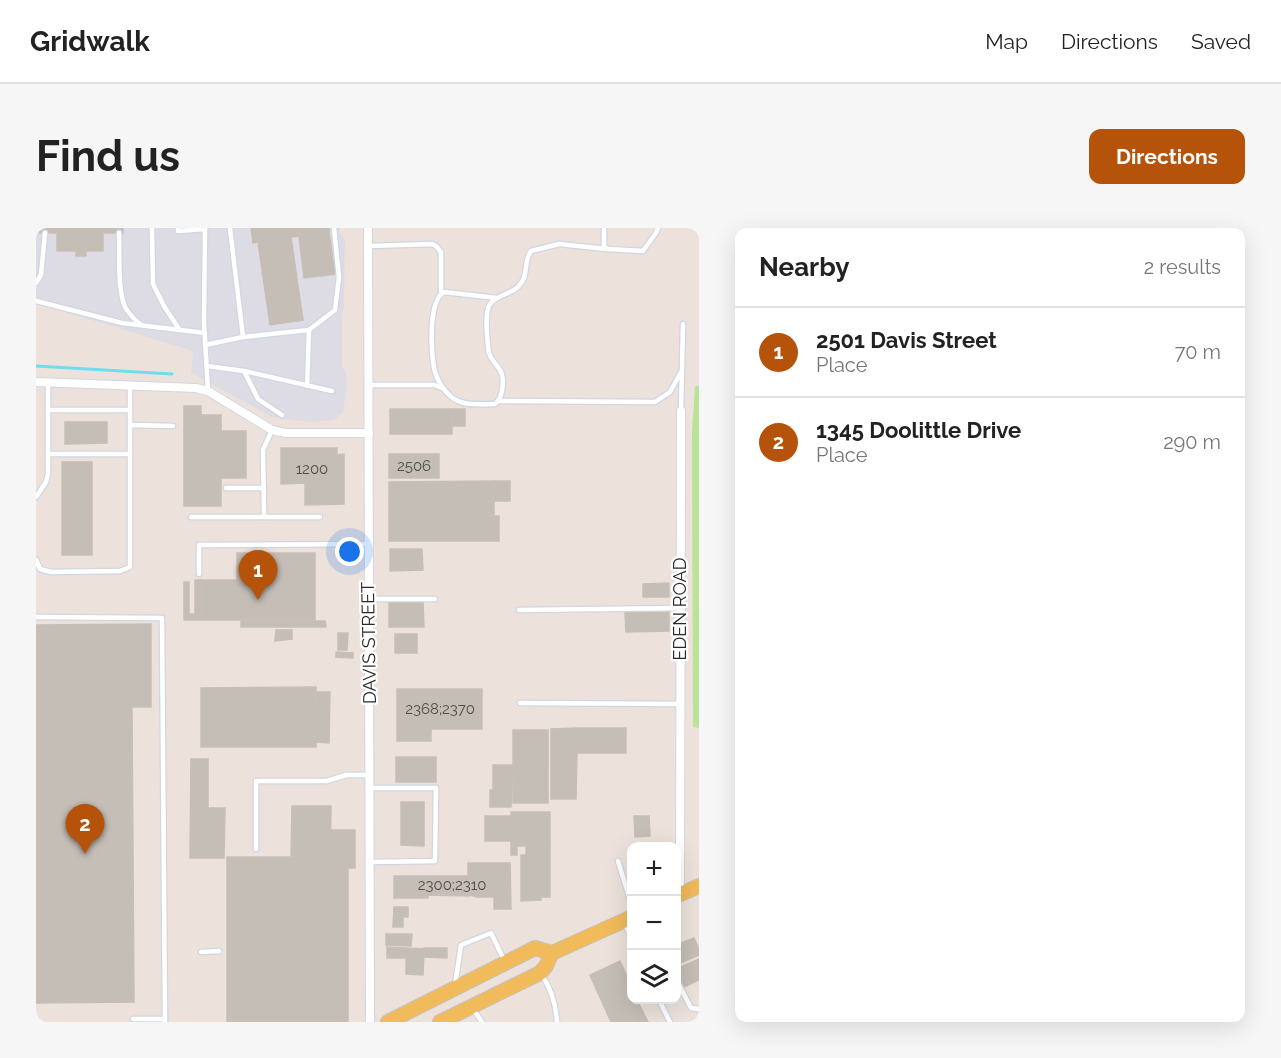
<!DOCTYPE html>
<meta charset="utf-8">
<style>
:root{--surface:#fff;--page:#f6f6f6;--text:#222;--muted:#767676;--line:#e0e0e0;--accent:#b45309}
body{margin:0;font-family:Raleway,sans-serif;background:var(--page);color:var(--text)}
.controls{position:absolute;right:18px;bottom:18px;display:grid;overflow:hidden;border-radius:12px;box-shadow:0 6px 24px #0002}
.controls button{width:54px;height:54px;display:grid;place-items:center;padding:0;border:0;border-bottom:2px solid var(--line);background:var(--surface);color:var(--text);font:30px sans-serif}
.you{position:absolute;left:314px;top:324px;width:21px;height:21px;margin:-15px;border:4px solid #fff;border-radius:50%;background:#1a73e8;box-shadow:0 0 0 9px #1a73e833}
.badge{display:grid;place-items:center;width:39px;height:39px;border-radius:50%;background:var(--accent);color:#fff;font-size:20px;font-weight:700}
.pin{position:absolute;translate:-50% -50px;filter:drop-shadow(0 2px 3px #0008)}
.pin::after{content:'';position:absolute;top:32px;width:21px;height:18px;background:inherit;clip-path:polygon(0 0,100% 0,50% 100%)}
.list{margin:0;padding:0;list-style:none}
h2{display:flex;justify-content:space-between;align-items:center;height:78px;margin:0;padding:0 24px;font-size:26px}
h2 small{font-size:20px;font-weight:400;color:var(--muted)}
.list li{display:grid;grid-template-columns:39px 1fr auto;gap:18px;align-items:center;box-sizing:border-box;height:90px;padding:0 24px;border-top:2px solid var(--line)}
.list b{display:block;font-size:22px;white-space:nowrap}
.list p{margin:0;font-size:20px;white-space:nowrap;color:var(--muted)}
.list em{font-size:20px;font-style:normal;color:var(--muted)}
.icon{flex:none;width:33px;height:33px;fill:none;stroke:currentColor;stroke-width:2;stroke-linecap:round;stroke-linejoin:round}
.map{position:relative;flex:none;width:663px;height:794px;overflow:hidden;border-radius:12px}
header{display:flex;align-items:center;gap:36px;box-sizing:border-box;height:84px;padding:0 30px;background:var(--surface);border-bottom:2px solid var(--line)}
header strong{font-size:28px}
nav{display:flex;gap:33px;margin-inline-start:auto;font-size:21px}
.intro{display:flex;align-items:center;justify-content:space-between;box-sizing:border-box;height:144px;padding:0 36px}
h1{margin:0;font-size:42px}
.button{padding:15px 27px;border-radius:12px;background:var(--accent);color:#fff;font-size:21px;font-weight:700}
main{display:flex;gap:36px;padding:0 36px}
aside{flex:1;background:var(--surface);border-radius:12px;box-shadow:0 6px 24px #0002}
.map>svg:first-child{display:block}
</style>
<header>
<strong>Gridwalk</strong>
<nav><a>Map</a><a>Directions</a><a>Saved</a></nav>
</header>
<div class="intro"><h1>Find us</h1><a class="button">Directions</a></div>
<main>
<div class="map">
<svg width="663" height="794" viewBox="0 0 663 794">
<rect width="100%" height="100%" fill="#ece2db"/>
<polygon fill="#dddce4" points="0,0 304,0 304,5 309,11 308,81 306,82 306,139 310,144 311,158 307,184 298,192 272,194 236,189 155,145 157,123 0,75"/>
<polygon fill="#bbe397" points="659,158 663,158 663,500 657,499 656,205"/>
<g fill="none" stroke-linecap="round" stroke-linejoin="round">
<polyline stroke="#6dddef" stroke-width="3" points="0,138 136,146"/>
</g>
<g fill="#c4beb7" stroke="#c7beb5" stroke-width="1.5">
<polygon points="3,0 87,0 87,5 67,5 67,23 50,23 50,28 40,28 40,23 21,23 21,5 3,5"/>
<polygon points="215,0 262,0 263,8 255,9 267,92 234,97 222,14 217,15"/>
<polygon points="262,0 293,0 293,4 263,8"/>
<polygon points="293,4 299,46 268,50 263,8"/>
<polygon points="148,178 165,178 165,187 185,187 185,203 210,203 210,250 185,250 185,278 148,278"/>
<rect x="354" y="181" width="62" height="25"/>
<rect x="416" y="181" width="13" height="17"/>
<polygon points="29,194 71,194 71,215 29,216"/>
<polygon points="245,220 301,220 301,227 308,226 308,276 269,277 269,255 245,256"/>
<rect x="353" y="226" width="50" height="24"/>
<rect x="26" y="234" width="30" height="93"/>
<rect x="458" y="253" width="16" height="20"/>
<polygon points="458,253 458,273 353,273 353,254"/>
<rect x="353" y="273" width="105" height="15"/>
<rect x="353" y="288" width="110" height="25"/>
<polygon points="354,321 386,321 387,342 354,343"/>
<polygon points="201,325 279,325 279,392 165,392 165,352 201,352"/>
<polygon points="159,352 165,352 165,392 148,392 148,354 153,354 153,386 159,386"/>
<polygon points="633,355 633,369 607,369 607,356"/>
<polygon points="353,374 387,374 388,399 353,399"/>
<polygon points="633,384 633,403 590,404 589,385"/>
<polygon points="205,393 289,393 290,399 205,399"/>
<polygon points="115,396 115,479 96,479 98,774 0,775 0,397"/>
<polygon points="240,402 256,402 256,411 239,413"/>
<polygon points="302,405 312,405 311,422 302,422"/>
<rect x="359" y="406" width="22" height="19"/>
<polygon points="300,424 317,425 317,430 300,429"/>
<polygon points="280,459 280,519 165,519 165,460"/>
<polygon points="361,461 446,461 446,501 395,501 395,513 361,513"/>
<polygon points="281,464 294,464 293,515 280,514"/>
<polygon points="541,500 590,500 590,525 541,525 540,571 515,571 515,501"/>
<rect x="477" y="502" width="35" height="73"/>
<rect x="360" y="529" width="40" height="25"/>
<polygon points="155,531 172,531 172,580 189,580 188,630 154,630"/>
<polygon points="457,537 477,537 475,579 454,579 454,562 457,562"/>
<polygon points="365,574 388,574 388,618 365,617"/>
<polygon points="256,578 295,578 294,629 255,629"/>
<polygon points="475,584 514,584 514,618 481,618 481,627 475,627 475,613 449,613 449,588 475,588"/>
<polygon points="598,588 613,588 614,608 599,609"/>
<polygon points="294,602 319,602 319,640 312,640 312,794 191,794 191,629 294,629"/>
<polygon points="490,618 514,618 514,669 505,669 505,672 485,673 485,627 490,627"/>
<polygon points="432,635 474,635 475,681 458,681 458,669 441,669 433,667 433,668 392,667 392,670 358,670 358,648 432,648"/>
<polygon points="358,679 372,679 372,689 367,689 367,699 357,699"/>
<polygon points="350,706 376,706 375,718 350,717"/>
<polygon points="658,710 663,721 663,727 640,737 640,717"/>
<polygon points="351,719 388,721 387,747 370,746 370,730 351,730"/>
<polygon points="388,720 411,720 411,730 388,729"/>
<polygon points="663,731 663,752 648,759 640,741"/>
<polygon points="584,733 596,759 596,772 601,772 612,794 575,794 554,747"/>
</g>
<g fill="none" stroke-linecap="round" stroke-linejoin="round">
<defs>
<g id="lane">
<polyline points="116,0 117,56 128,78 143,101"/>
<polyline points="142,0 142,3 169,1"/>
<polyline points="169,0 168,94 172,163"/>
<polyline points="194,0 207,109"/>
<polyline points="568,0 568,18 571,21 607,23 620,5 622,0"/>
<path d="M83,5c1,21 -2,55 6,74 4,7 10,13 16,18"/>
<polyline points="332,18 396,16 400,18 405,24 405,65"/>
<polyline points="0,55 5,47 9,5"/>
<path d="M461,70l-53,-6c-16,9 -13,59 -10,76 2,11 12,28 24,33 10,5 26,3 37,3 8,-6 10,-26 5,-34 -6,-9 -12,-13 -12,-24 -1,-12 -3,-26 0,-37 3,-15 26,-13 34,-27 6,-10 2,-22 9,-31l28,-7 48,5"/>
<polyline points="0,73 86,95 169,105"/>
<polyline points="169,117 207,109 273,102"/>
<polyline points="171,138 208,143 296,163"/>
<polyline points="208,143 222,171 246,187"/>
<polyline points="333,157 398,157 406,160"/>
<polyline points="271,158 273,102 299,82 303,49 298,0"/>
<polyline points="463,173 619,174 634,164 645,144"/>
<polyline points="12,182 94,182"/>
<polyline points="645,183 647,96"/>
<polyline points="94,197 137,198"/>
<polyline points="12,226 94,226"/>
<polyline points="190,260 228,260"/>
<polyline points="0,269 10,254 12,246 12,154"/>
<polyline points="155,289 228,289 227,222 236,202"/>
<polyline points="228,289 284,289"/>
<polyline points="0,332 4,341 15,344 84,343 94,339 94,158"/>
<polyline points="163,346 163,317 332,316"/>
<polyline points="332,371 399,371"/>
<polyline points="483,382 644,380"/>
<polyline points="0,389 126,390 129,794"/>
<polyline points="484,475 644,476"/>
<polyline points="220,621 220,553 291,553 310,547 334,547"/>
<polyline points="582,633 596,678"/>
<polyline points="334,634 399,633 400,560 334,560"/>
<polyline points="589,696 596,711"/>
<polyline points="165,724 183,723"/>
<path d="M505,746c10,14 15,31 16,48"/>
<polyline points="640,751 655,780 663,781"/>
<polyline points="419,757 425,717 455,705 468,732"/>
<polyline points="623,772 634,794"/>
<polyline points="437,781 446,794"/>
<polyline points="97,791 129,791"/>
</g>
<g id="street">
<polyline points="332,0 334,794"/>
<polyline points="0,154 160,160 172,163 236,202 250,205 333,205"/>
<polyline points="644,667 645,183"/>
</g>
<g id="primary">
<polyline points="640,668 663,658"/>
<polyline points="352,794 499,720 516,725 596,689"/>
<polyline points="404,794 504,745 510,738 516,725"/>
</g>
</defs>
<use href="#lane" stroke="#d0d6e2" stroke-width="7"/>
<use href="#street" stroke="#d0d6e2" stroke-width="10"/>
<use href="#primary" stroke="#c3c3c3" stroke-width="16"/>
<use href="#lane" stroke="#fff" stroke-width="4.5"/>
<use href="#street" stroke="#fff" stroke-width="8"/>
<use href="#primary" stroke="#f1ba5b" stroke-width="14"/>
</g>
<g text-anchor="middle" stroke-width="4.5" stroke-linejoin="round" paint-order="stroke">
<g font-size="15" fill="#504e4c">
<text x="378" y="243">2506</text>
<text x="276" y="246">1200</text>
<text x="404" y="486">2368;2370</text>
<text x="416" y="662">2300;2310</text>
</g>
<g font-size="18" fill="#292929" stroke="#fff">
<text transform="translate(644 381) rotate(-90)" y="6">EDEN ROAD</text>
<text transform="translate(333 415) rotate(-91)" y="6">DAVIS STREET</text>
</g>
</g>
</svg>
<div class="controls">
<button>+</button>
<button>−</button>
<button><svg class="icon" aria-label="layers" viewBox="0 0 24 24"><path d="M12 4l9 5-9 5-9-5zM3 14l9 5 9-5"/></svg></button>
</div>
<div class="you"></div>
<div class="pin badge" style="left:222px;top:372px">1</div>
<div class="pin badge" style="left:49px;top:626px">2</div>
</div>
<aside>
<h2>Nearby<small>2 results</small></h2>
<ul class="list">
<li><span class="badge">1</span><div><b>2501 Davis Street</b><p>Place</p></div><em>70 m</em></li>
<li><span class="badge">2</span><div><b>1345 Doolittle Drive</b><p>Place</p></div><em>290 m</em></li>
</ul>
</aside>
</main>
